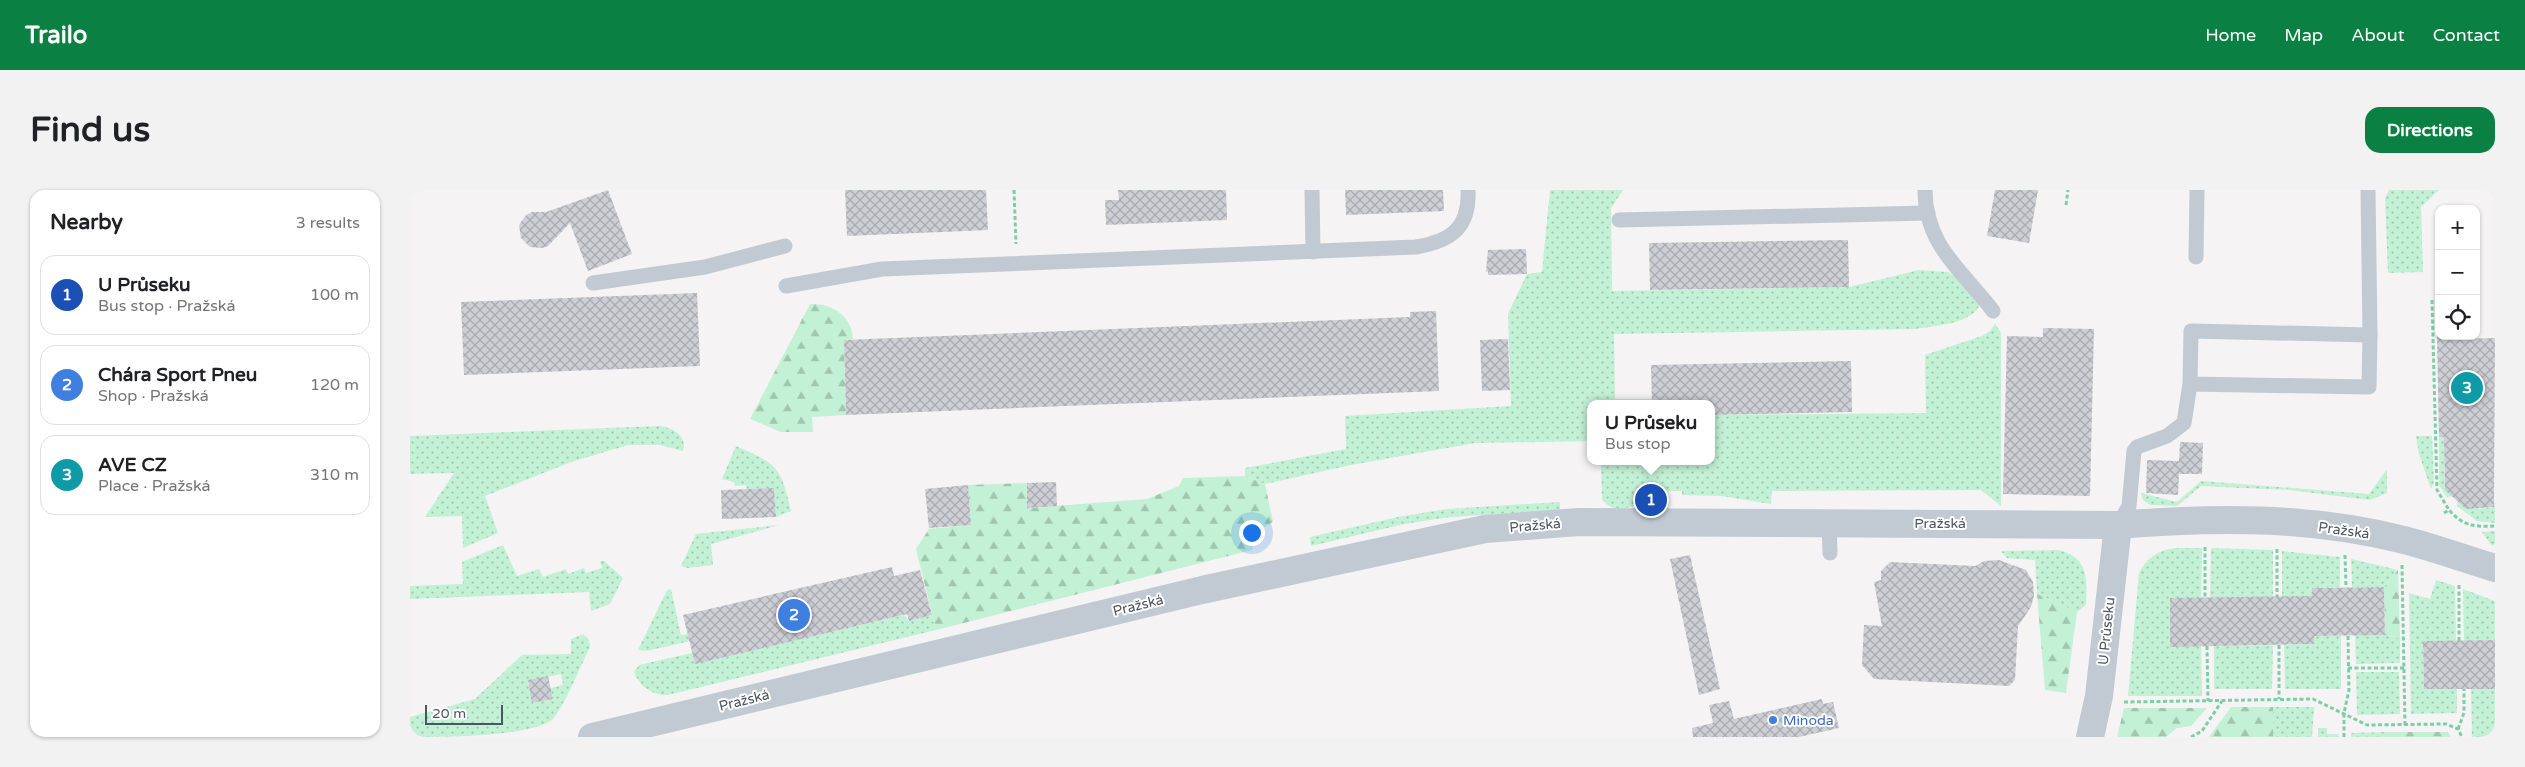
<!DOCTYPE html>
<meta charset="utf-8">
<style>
:root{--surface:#fff;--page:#f2f2f2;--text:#202124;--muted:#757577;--line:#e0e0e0;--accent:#0b8043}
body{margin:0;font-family:"Varela Round",sans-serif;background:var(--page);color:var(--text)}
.controls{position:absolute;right:15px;top:15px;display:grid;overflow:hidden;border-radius:10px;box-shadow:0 1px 4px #0004}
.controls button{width:45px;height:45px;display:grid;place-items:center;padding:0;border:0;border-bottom:1px solid var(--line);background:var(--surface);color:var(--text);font:25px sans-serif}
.scale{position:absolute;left:15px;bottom:12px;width:78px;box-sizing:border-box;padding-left:5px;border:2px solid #4a5661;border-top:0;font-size:14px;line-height:18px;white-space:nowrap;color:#4a5661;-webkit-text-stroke:4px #fff;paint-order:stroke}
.you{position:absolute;left:841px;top:342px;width:18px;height:18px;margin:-12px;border:4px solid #fff;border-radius:50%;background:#1a73e8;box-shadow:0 0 0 8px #1a73e833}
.badge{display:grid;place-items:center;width:32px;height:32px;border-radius:50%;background:var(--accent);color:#fff;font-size:16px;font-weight:700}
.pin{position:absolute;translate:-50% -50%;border:2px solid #fff;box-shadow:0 1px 5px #0006}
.popup{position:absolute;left:1177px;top:210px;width:128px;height:65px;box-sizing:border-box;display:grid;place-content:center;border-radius:10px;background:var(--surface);filter:drop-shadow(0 1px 4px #0005);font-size:16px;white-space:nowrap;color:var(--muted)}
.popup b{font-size:19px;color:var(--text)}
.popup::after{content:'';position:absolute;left:50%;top:100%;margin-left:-10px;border:10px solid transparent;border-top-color:var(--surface)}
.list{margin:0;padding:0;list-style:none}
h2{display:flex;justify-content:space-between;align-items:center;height:65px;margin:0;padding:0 20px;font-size:21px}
h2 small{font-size:16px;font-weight:400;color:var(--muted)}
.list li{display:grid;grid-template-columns:32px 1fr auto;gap:15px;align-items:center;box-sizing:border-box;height:80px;margin:0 10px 10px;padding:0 10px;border:1px solid var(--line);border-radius:15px}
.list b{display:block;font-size:19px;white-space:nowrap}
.list p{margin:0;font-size:16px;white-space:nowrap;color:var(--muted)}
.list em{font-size:16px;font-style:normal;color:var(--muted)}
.icon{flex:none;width:28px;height:28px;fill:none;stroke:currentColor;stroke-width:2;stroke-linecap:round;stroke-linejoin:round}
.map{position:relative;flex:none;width:2085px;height:547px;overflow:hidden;border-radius:15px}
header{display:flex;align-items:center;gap:30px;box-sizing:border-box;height:70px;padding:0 25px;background:var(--accent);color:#fff}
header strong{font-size:24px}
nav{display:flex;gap:28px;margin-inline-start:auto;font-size:18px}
.intro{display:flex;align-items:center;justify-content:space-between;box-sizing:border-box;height:120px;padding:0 30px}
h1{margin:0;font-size:35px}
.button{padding:12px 22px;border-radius:15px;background:var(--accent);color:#fff;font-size:18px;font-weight:700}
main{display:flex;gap:30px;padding:0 30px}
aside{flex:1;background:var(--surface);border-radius:15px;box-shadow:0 1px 4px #0004}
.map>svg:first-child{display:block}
</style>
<header>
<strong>Trailo</strong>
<nav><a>Home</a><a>Map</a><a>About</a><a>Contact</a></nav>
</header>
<div class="intro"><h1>Find us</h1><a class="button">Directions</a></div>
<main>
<aside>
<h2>Nearby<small>3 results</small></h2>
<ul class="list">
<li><span class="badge" style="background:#1a4fb4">1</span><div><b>U Průseku</b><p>Bus stop · Pražská</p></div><em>100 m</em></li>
<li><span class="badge" style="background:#3f7fe0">2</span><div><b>Chára Sport Pneu</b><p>Shop · Pražská</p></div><em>120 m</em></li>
<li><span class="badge" style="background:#0f9aa8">3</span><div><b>AVE CZ</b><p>Place · Pražská</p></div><em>310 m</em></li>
</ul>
</aside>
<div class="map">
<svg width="2085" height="547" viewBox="0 0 2085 547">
<defs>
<pattern id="grass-dots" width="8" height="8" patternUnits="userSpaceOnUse" patternTransform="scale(1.25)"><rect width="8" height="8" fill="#c3f1d5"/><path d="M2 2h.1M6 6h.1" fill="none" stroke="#a0c6b0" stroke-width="1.8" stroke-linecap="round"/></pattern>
<pattern id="forest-firs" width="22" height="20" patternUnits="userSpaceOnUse" patternTransform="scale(1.25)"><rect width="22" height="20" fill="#c3f1d5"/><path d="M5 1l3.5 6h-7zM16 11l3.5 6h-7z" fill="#a0c6b0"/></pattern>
<pattern id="building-cross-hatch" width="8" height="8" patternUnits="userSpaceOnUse" patternTransform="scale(1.25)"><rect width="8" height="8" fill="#cdcfd5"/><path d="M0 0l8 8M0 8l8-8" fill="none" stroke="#a8abb0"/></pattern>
</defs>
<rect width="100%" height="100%" fill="#f5f3f3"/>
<g fill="url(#grass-dots)" fill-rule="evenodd">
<path d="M1140,0h73l-12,18 1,83 237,-4 70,-17 29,2 11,7 22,24c-10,22 -44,22 -65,26l-302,5 1,65h37v5h-61v37l-116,2 -124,22 -86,19 -20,-8v-8l101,-19 -1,-33 166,-10 -3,-92 19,-40 15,-2z"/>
<polygon points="1979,0 2029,0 2011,17 2013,82 1978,83 1975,9"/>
<path d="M1585,134l6,9v173l-20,-16 -209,1 -1,13 -50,-8 -39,-1v-4h-20l-1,4h-17v8c-17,5 -29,11 -42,-3l-1,-39h110v-46l215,-2 -1,-58 57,-19 8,-5z"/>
<path d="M249,236c13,1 29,10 24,25l-23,-6h-32l-57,17 -86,34 13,37 -35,15 -1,-32 -37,1 29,-44 -44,1v-38z"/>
<polygon points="2006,246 2022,246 2024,292 2021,299 2009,264"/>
<polygon points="2057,246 2043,269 2034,270 2035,295 2042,306 2037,307 2029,295 2029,247"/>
<path d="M326,256c43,19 44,20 55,65l-15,6 -2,-29 -27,1 -1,-4 -11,1 -1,-4 -12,-3z"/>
<polygon points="1977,279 1977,303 1960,310 1879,300 1791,296 1767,316 1740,315 1733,310 1731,303 1767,312 1791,291 1959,304"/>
<polygon points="2085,307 2085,333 2067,331 2047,316 2048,312 2069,319 2084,317"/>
<polygon points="1150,312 1150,321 1040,327 994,334 901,356 900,347 988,327 1037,319"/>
<polygon points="369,335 301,354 303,375 278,378 271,376 286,344"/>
<polygon points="2085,341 2085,354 2082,356 2072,342"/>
<polygon points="93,355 107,386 129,379 133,387 156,379 158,384 174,378 176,383 192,378 190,371 194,371 213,388 200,414 181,421 179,402 0,409 0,396 53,394 52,372"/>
<path d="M1766,358h26l-1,50 -31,1 1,47h30l1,50h-74l11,-123c7,-15 21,-24 37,-25z"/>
<polygon points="1801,358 1863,360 1863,407 1800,408"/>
<path d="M1648,360c31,7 29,29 28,55l-9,7 -40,-18 -2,-34 -28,-2 -6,-7z"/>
<polygon points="1872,361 1930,367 1930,397 1902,398 1902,406 1872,407"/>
<polygon points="1941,369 1988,380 1974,397 1942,397"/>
<polygon points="2026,390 2045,396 2046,451 2013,451 2014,499 2047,499 2047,523 2001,524 1999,403 2020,409"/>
<polygon points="261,399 271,445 278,444 280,451 237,461 228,460 257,400"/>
<polygon points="2053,399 2085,411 2085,450 2054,451"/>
<path d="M494,425l5,6 23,-6 4,15 -268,65c-15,1 -29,-9 -34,-23l5,-7 53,-12 3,10z"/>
<path d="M173,444l6,6 1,7c-10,20 -24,56 -37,72 -20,18 -113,18 -143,18v-20l65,-18 47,-44 49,-1v-15zM151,484l2,11 -12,3 2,11 -20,4 -5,-22z"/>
<polygon points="1945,445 1975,445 1990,448 1990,473 1946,474"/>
<polygon points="1904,446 1931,446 1931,499 1875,499 1874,455 1903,454"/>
<polygon points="1863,455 1862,499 1804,499 1804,456"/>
<polygon points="1946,482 1989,482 1990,524 1947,525"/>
<polygon points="2061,499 2085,499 2085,547 2062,547"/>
<polygon points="1863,517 1904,517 1902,547 1863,547"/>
<polygon points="1908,538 1917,538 1917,544 1928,544 1929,547 1908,547"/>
<polygon points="1977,542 1976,547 1941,547 1941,543"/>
</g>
<g fill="url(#forest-firs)">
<path d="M400,114c22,-1 42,12 43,35l-9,1 2,75 -34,2 1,15h-32l-31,-13z"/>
<polygon points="835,286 855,294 863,332 846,342 842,360 526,440 506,359 519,339 561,335 558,295 617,293 618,318 737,309 769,296 773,288"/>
<polygon points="1988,380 1990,448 1975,445 1974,397"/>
<polygon points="1627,404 1667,422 1656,503 1635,500"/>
<polygon points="1821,517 1863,517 1863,547 1799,547"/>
<polygon points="1714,518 1797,518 1781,536 1767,538 1756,547 1707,547"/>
<polygon points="1977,542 2038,542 2041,547 1976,547"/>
</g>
<g fill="url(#building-cross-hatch)">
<polygon points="198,0 222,64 178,81 160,33 138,56 132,58 120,57 111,48 109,35 116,25 122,22 136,22"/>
<polygon points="435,0 576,0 578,40 437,46"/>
<polygon points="708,0 816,0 817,30 696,35 695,10 709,10"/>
<polygon points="935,0 1033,0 1034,21 936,25"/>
<polygon points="1585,0 1628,0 1619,53 1577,46"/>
<polygon points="1438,50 1439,97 1240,100 1239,53"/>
<polygon points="1116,59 1117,84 1078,85 1078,81 1076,82 1078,60"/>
<polygon points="287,103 290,176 54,185 51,112"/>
<polygon points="1026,121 1029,201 436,225 434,150 1000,127 1000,122"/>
<polygon points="1633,138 1684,139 1680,306 1593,304 1597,146 1633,147"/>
<polygon points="2027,146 2049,146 2049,149 2085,148 2084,317 2056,319 2035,300 2034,247 2029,247"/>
<polygon points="1098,149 1100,200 1072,201 1070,150"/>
<polygon points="1441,171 1442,222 1301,225 1301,214 1242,214 1241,175"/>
<polygon points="1770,252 1793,253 1792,284 1769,284 1768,305 1736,303 1737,270 1769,271"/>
<polygon points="646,292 647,316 617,318 617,293"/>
<polygon points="558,295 561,335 519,338 515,299"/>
<polygon points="364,298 366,327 312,329 311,300"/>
<polygon points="1280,365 1310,499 1289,505 1260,369"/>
<polygon points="1589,370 1616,380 1623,392 1624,406 1621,417 1608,436 1605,490 1599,496 1464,489 1452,475 1454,435 1472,436 1464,392 1471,390 1471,381 1480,372 1565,376 1574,371"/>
<polygon points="482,377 484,386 510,380 522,425 499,431 497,424 285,474 273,425"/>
<polygon points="1974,397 1975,445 1904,446 1904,454 1760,457 1760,408 1902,406 1902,398"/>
<polygon points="2085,450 2085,499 2014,499 2013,451"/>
<polygon points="138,486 143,509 122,513 118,490"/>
<polygon points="1412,509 1413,514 1423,512 1429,538 1389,547 1283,547 1282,538 1303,533 1299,515 1319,511 1324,529"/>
</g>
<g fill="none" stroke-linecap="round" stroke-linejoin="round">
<g stroke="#7ad0a6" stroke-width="3" stroke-dasharray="4 2.5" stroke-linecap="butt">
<polyline points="604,0 606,54"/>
<polyline points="1656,15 1658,0"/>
<polyline points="2022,110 2027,300 2039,320"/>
<path d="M2034,323l5,-3c14,16 25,17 46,16"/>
<polyline points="1795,357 1795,408"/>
<polyline points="1867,359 1867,407"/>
<polyline points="1935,365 1936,397"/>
<polyline points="1992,375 1995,535"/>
<polyline points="2049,451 2049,394"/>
<polyline points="1869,455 1869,509"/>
<polyline points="1797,456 1798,511"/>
<polyline points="1938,478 1994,478"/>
<polyline points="1714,512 1903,509 1957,535 2036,534 2048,539 2052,547"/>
<polyline points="2048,539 2054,523 2054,499"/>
<polyline points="1781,547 1792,541 1812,511"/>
<polyline points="1934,547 1934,523 1939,500 1938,446"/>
</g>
<g stroke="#c1cad2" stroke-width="15">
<polyline points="902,0 903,62"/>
<path d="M1515,0c0,56 38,81 68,121"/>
<polyline points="1958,0 1960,145"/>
<polyline points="1209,30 1518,23"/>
<polyline points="1786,67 1787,0"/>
<polyline points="183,93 295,77 375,56"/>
<path d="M376,96l96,-17 534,-22c35,-6 54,-19 52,-57"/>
<polyline points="1419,332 1420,363"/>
<polyline points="1708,335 1719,316 1724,261 1727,257 1757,246 1774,233 1780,194 1781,141 1960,145 1959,197 1780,194"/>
</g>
<g stroke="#c1cad2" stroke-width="28">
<path d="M182,547l610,-147 283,-61 94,-7 539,3c95,-8 192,-9 286,15 31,8 61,19 91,28"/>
<polyline points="1680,547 1689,506 1708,335"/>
</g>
</g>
<circle fill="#3f7fe0" stroke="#fff" stroke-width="2" cx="1363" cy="530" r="5"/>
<g text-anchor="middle" stroke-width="4" stroke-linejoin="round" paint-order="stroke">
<g font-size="14" fill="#4a5661" stroke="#fff">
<text x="1530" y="338">Pražská</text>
<text transform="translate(1125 335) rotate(-5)" y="5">Pražská</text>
<text transform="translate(1934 340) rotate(8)" y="5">Pražská</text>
<text transform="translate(728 415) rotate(-14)" y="5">Pražská</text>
<text transform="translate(1696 441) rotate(-84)" y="5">U Průseku</text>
<text transform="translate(334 510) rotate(-14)" y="5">Pražská</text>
</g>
<g font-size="14" fill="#366cbe" stroke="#fff" text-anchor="start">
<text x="1373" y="535">Minoda</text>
</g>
</g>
</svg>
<div class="controls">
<button>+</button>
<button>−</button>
<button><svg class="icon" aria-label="locate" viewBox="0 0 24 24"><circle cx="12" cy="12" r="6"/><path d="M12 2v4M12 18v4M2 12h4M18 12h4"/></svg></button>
</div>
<div class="scale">20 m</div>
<div class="you"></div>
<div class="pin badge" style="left:1241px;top:310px;background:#1a4fb4">1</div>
<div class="popup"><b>U Průseku</b>Bus stop</div>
<div class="pin badge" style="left:384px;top:425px;background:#3f7fe0">2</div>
<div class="pin badge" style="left:2057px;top:198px;background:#0f9aa8">3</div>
</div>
</main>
